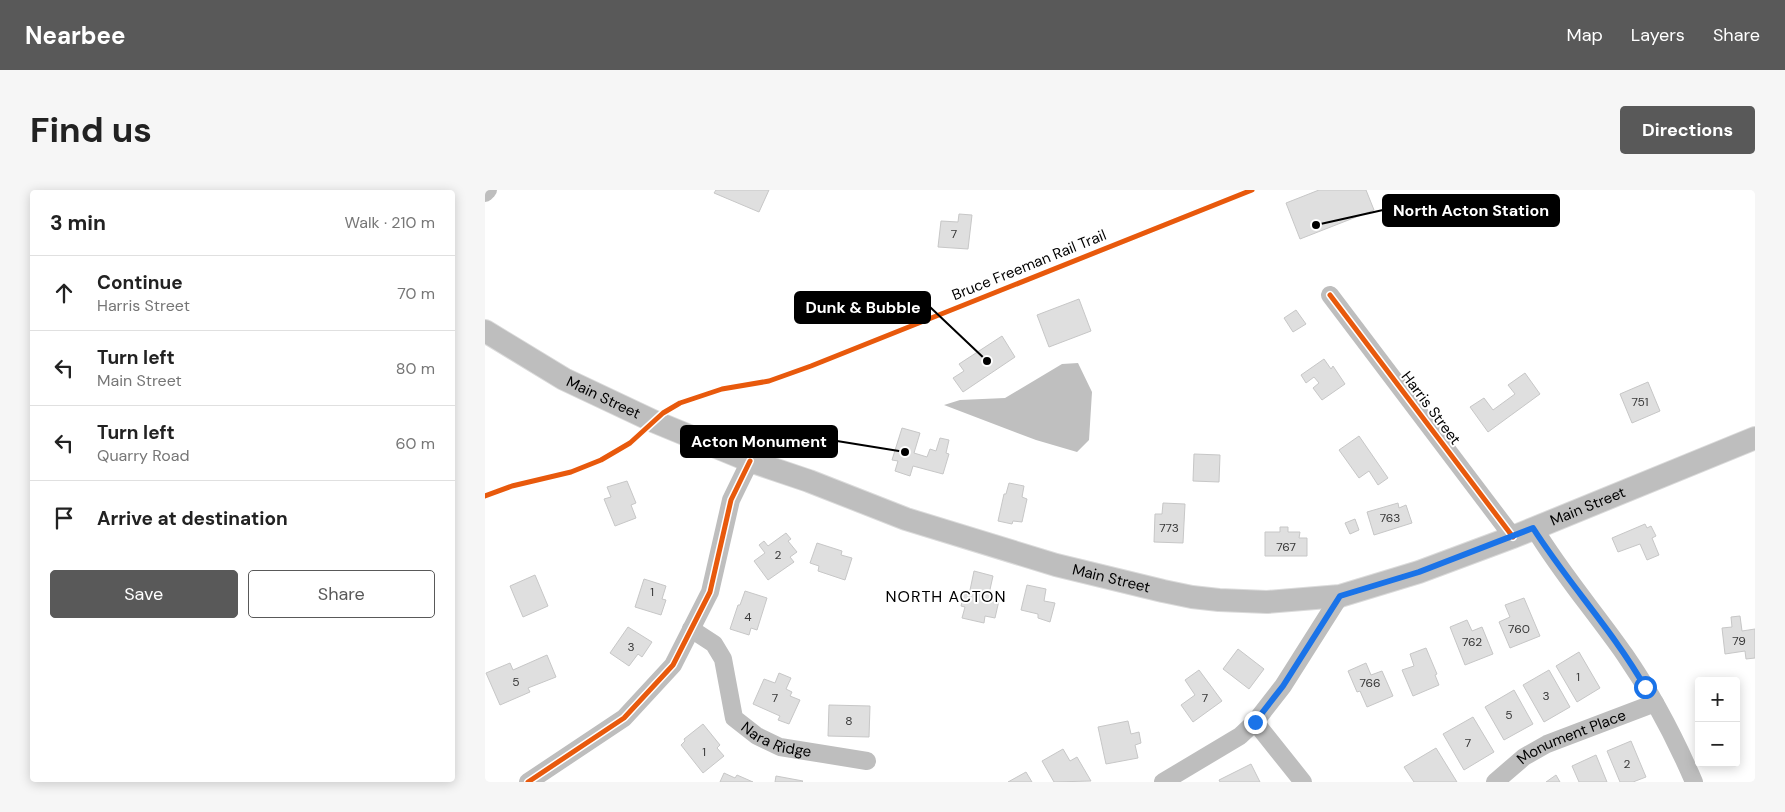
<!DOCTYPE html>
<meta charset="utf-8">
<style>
:root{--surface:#fff;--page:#f6f6f6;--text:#222;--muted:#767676;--line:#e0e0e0;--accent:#595959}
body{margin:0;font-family:"DM Sans",sans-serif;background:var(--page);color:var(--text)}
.controls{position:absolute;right:15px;bottom:15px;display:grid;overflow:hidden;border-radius:5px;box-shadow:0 2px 12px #0003}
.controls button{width:45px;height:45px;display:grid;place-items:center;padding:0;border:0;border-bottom:1px solid var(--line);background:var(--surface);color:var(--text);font:25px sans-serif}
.stop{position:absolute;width:15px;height:15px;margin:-11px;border:4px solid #1a73e8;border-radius:50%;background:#fff}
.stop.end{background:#1a73e8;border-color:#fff;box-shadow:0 1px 5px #0008}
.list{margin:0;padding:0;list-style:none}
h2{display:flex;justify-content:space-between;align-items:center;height:65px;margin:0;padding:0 20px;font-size:21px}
h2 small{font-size:16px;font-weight:400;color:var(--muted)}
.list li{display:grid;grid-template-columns:32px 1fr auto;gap:15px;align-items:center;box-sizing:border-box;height:75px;padding:0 20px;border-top:1px solid var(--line)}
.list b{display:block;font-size:19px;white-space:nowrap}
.list p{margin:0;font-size:16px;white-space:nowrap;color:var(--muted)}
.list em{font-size:16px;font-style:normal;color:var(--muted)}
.actions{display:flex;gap:10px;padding:15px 20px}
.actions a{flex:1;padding:11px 0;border:1px solid var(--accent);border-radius:5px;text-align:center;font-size:18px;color:var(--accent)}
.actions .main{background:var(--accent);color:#fff}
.icon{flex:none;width:28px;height:28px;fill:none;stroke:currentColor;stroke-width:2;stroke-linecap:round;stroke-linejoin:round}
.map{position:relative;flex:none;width:1270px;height:592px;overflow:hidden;border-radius:5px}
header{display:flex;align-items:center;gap:30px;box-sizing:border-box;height:70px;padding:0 25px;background:var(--accent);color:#fff}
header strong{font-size:24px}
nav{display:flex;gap:28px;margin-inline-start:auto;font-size:18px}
.intro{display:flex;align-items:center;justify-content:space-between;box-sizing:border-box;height:120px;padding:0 30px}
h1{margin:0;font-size:35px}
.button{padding:12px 22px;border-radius:5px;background:var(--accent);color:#fff;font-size:18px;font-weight:700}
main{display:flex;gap:30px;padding:0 30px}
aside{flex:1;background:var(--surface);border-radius:5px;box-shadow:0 2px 12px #0003}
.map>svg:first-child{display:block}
</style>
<header>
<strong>Nearbee</strong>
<nav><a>Map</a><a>Layers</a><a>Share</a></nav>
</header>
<div class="intro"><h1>Find us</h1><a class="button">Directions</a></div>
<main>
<aside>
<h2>3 min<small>Walk · 210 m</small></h2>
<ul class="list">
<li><svg class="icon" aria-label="ahead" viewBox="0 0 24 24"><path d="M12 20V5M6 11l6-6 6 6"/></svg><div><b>Continue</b><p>Harris Street</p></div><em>70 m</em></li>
<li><svg class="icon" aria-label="left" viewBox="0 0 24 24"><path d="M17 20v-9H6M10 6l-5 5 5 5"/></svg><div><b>Turn left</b><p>Main Street</p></div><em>80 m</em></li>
<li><svg class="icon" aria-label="left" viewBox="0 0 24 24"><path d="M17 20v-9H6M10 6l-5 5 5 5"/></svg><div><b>Turn left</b><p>Quarry Road</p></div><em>60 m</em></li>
<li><svg class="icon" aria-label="arrive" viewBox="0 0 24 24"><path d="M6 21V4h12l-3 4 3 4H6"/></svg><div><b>Arrive at destination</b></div></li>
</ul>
<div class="actions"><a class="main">Save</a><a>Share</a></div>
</aside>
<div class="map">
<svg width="1270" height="592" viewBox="0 0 1270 592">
<rect width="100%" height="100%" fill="#fff"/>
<polygon fill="#bfbfbf" points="593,173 607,202 604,250 592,262 551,250 459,215 475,210 520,208 577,174"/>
<g fill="#dfdfdf" stroke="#c7c7c7">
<polygon points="231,0 284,0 274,22 229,3"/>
<polygon points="834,0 881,0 889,20 815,49 801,13"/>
<polygon points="474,24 487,25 483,59 453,57 456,31 473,32"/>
<polygon points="594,109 606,141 564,157 552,125"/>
<polygon points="811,120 821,134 808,142 799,128"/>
<polygon points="517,146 530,167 478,202 468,188 479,181 474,174"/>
<polygon points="839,169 846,179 848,176 860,194 837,210 828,198 834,193 829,187 821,193 816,185"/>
<polygon points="1040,183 1055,204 1003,242 985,217 999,208 1008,220 1030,204 1023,195"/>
<polygon points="1163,192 1175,221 1147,233 1135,204"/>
<polygon points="417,238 435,243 429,263 442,267 445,259 451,261 455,248 464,250 461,263 464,264 458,284 428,276 425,286 410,281 413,271 407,270"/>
<polygon points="874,246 903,288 893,295 884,281 874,288 854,260"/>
<polygon points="709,264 735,265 734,292 708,291"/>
<polygon points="142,291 151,313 146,315 151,328 130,336 119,309 126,307 122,297"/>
<polygon points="524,293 539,296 537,307 542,309 537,332 528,331 527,334 513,331 519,304 521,304"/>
<polygon points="678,313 700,314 698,353 669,352 670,324 677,324"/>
<polygon points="913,313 914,318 921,315 927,333 889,345 882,322"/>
<polygon points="870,329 874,340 865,344 860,333"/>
<polygon points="1160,334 1162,338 1166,336 1171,346 1167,348 1174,365 1162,370 1155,354 1133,362 1127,348"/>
<polygon points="795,337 803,337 803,342 815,342 814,348 822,348 822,366 780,366 780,342 795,342"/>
<polygon points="301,343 306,349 303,351 312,362 305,367 309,372 283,390 269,371 280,363 274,355 279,351 283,356"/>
<polygon points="332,353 357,361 356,365 367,368 360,390 333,381 334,376 325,373"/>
<polygon points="489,381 508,386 504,404 515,406 510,428 500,426 499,433 477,428 480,417 476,416 479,404 484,405"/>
<polygon points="50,385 63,416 38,427 25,396"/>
<polygon points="159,389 181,396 177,409 181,410 176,425 150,417"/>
<polygon points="542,395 561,399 559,411 570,413 565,432 553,428 553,424 536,420"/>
<polygon points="260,401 282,408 272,440 266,438 264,445 245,439 253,415 255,415"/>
<polygon points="1039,408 1055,446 1025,458 1014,432 1025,427 1020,415"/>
<polygon points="1255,426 1257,441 1270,439 1270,468 1261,469 1260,461 1240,464 1237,438 1247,437 1246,427"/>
<polygon points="982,430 987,441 997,437 1008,464 980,475 965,437"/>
<polygon points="143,437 167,452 157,467 153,464 144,476 125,463"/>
<polygon points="941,458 952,484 950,485 954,495 928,506 917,480 929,476 925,464"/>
<polygon points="753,459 779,479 764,499 738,479"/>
<polygon points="1094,462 1115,498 1092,512 1071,476"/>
<polygon points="62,465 71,487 43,498 45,502 15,515 1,483 25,473 28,480"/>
<polygon points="881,473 886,485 897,481 908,506 882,517 875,501 872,502 863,481"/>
<polygon points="714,480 737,511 708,532 696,515 710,505 700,490"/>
<polygon points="1064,480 1085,517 1059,532 1038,495"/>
<polygon points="294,483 306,488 301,499 307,502 305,506 315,510 304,534 293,530 295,526 268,514 279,489 290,493"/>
<polygon points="1029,500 1048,534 1019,550 1000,517"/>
<polygon points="344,515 385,516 384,547 343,546"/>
<polygon points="988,527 1009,562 979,580 958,544"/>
<polygon points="643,531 646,544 654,542 656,553 650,555 653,568 621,574 613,537"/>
<polygon points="218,534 235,555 232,558 239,566 218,583 196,555 200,551 199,549"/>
<polygon points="1146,551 1161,587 1148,592 1135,592 1122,561"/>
<polygon points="951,558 972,592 929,592 919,577"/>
<polygon points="578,559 585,571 592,567 606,591 569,592 557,571"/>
<polygon points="1111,565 1122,592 1094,592 1087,576"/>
<polygon points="766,574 775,592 735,592 734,590"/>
<polygon points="541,582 547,592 523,592"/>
<polygon points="239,583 250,588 252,585 268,592 235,592"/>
<polygon points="1071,585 1075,592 1061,592"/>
<polygon points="291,586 318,591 317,592 290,592"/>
</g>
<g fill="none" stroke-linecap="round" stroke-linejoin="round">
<defs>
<g id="major">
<path id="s3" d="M0,141l79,48 89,42 97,40 59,20 97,38 150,46 107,26 29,6 27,3 48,2 73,-6 79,-24 94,-35 242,-99"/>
</g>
</defs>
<use href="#major" stroke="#dbdbdb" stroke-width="24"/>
<g stroke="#bebebe" stroke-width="18">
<polyline points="0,3 3,0"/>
<polyline points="845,105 1028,347"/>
<path d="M1049,338c27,45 61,84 91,127 27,39 50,83 69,127"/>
<path id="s1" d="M206,439l23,15 9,15 11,59 23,18 23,11 87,14"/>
<polyline points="770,532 818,592"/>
<polyline points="43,592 139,528 188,475 225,402 246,310 265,271"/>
<polyline points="678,592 755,546 770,532 798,496 855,406"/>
<path id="s2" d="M1010,592l29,-25 23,-13 108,-41"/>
</g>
<use href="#major" stroke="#bebebe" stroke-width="22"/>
<defs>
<g id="cycleway">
<polyline points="845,105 1028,347"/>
<polyline points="0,306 27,296 86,282 116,270 145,253 178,223 195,213 237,199 284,191 326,176 767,0"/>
<polyline points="43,592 139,528 188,475 225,402 246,310 265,271"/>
</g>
</defs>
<use href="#cycleway" stroke="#fff" stroke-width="8"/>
<use href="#cycleway" stroke="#e8590c" stroke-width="5"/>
</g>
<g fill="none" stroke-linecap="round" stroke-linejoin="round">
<path stroke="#1a73e8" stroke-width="6" d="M770,532l28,-36 57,-90 79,-24 114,-44c35,55 80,103 112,159"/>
</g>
<g text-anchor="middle" stroke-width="4" stroke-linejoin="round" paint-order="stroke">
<g font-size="12" fill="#383838">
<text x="469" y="48">7</text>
<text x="1155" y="216">751</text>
<text x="905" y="332">763</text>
<text x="684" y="342">773</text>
<text x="801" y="361">767</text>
<text x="293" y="369">2</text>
<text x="167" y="406">1</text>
<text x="263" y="431">4</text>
<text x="1034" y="443">760</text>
<text x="1254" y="455">79</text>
<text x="987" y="456">762</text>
<text x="146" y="461">3</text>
<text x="1093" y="491">1</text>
<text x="31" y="496">5</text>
<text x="885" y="497">766</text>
<text x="1061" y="510">3</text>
<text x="290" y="512">7</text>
<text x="720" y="512">7</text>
<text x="1024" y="529">5</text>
<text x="364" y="535">8</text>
<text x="983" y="557">7</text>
<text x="219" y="566">1</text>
<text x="1142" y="578">2</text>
</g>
<g font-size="15" fill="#000" stroke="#fff">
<text transform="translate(544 75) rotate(-22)" y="5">Bruce Freeman Rail Trail</text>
<text dy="5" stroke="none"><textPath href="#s3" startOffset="136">Main Street</textPath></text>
<text transform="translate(946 218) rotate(53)" y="5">Harris Street</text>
<text dy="5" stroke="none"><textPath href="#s3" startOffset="1171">Main Street</textPath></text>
<text dy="5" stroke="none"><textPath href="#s3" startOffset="676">Main Street</textPath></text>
<text dy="5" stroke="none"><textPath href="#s1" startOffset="154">Nara Ridge</textPath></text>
<text dy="5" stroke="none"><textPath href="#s2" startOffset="90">Monument Place</textPath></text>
</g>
<g font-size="16" letter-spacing="1" fill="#000" stroke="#fff">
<text x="461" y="412">NORTH ACTON</text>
</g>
</g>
<path fill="none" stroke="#000" stroke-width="2" d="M831 35L898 20M502 171L445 117M420 262L352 251"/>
<g fill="#000" stroke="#fff" stroke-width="2">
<circle cx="831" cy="35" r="5"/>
<circle cx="502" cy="171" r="5"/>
<circle cx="420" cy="262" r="5"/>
</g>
<g fill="#000" stroke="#000" stroke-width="2">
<rect x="898" y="5" width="176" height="31" rx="5"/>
<rect x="310" y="102" width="135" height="31" rx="5"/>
<rect x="196" y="236" width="156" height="31" rx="5"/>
</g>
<g font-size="16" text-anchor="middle" font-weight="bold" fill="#fff">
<text x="986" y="26">North Acton Station</text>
<text x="378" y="123">Dunk &amp; Bubble</text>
<text x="274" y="257">Acton Monument</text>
</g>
</svg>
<div class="controls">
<button>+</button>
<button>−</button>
</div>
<div class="stop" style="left:1160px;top:497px"></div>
<div class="stop end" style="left:770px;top:532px"></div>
</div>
</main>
